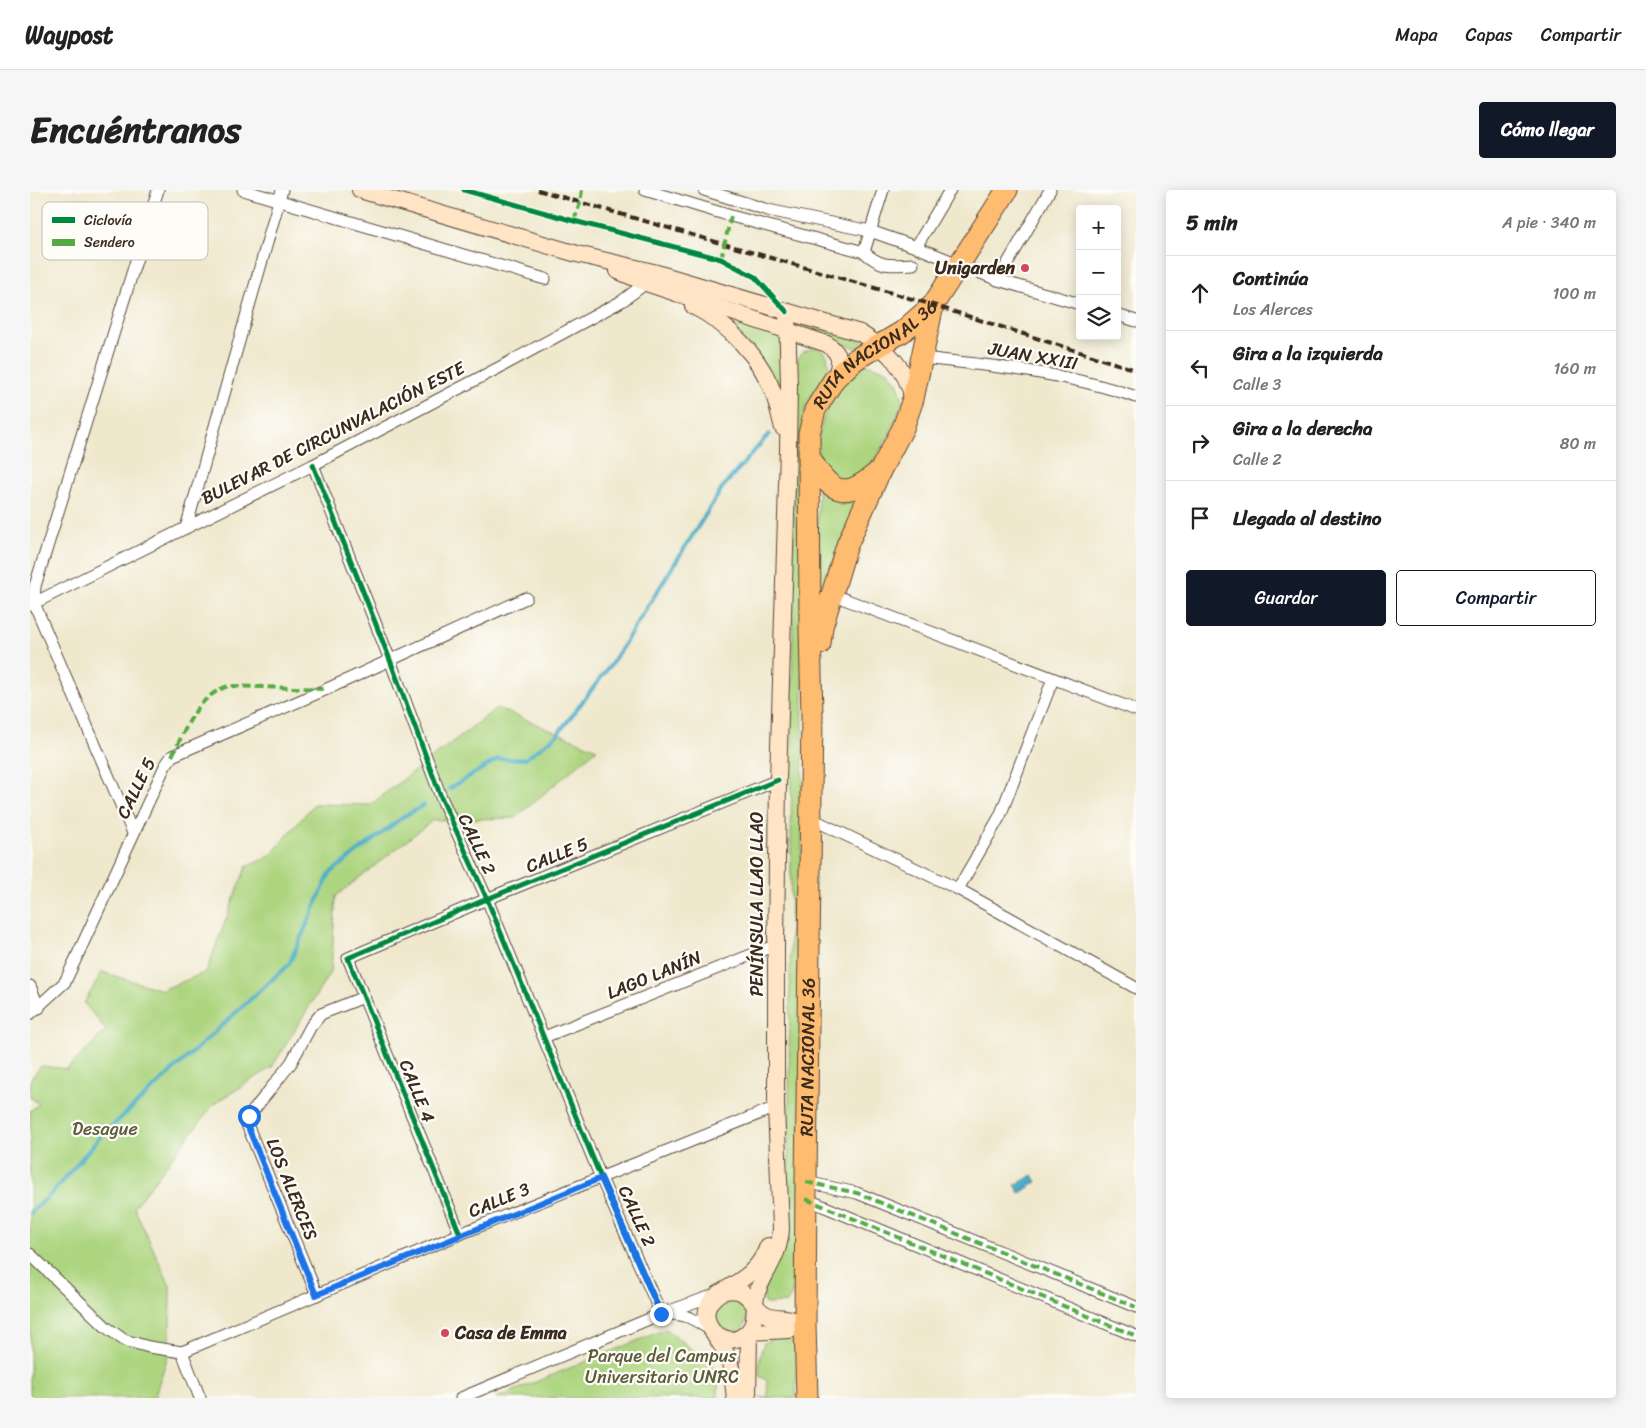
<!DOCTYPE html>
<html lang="es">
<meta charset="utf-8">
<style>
:root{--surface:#fff;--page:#f6f6f6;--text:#222;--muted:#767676;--line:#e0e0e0;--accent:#111827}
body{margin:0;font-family:Sriracha,sans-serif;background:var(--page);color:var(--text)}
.controls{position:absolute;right:15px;top:15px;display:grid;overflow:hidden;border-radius:5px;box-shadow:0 2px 12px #0003}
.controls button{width:45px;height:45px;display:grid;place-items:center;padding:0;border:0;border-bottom:1px solid var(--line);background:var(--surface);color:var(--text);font:25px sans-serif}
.stop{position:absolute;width:15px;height:15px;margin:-11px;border:4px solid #1a73e8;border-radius:50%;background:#fff}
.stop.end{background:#1a73e8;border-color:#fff;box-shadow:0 1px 5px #0008}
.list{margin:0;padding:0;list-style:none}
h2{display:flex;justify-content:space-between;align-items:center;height:65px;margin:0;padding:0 20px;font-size:21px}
h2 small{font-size:16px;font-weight:400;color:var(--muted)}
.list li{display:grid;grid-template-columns:32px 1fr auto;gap:15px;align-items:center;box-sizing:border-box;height:75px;padding:0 20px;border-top:1px solid var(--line)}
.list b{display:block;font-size:19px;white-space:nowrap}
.list p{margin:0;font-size:16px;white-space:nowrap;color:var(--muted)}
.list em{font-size:16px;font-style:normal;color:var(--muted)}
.actions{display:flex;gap:10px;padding:15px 20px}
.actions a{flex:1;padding:11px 0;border:1px solid var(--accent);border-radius:5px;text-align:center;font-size:18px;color:var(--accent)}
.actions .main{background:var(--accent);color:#fff}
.icon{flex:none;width:28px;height:28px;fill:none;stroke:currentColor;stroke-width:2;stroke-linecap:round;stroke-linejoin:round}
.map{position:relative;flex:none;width:1106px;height:1208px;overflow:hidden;border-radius:5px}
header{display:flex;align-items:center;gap:30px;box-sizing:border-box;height:70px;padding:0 25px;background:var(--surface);border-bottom:1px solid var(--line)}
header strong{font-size:24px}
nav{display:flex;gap:28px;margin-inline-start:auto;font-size:18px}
.intro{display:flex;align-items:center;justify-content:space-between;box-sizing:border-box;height:120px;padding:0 30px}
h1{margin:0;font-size:35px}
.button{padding:12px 22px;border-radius:5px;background:var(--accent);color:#fff;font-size:18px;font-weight:700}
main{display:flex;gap:30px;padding:0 30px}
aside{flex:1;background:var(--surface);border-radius:5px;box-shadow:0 2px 12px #0003}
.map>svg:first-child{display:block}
</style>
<header>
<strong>Waypost</strong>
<nav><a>Mapa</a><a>Capas</a><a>Compartir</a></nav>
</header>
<div class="intro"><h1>Encuéntranos</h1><a class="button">Cómo llegar</a></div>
<main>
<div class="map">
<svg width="1106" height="1208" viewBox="0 0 1106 1208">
<rect width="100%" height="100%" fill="#fdfcf7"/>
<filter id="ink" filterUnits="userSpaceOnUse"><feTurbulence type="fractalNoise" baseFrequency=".02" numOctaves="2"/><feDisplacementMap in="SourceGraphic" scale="10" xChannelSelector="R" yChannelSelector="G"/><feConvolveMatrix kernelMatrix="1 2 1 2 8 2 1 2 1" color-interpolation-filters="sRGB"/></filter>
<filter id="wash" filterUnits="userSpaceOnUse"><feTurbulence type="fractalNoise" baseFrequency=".0096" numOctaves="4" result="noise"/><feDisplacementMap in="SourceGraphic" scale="20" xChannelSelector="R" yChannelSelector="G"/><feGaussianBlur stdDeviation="1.12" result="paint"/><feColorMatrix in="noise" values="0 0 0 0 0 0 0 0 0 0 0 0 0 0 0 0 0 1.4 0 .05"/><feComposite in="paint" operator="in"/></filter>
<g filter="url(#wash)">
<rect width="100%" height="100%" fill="#efe8cd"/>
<g fill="#add580" stroke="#74804f">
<polygon points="695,128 752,145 752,203"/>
<polygon points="765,128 839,154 830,159 764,137"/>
<polygon points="787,157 797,165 799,178 775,217 769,1093 757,1113 735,1114 733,1101 758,1028 765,173 773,162"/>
<path d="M837,174l21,7 10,13 5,17 -14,34 -21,35 -17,11 -17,-1c-4,-4 -10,-10 -12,-15 -13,-27 9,-71 28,-90 5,-4 11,-7 17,-11z"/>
<path d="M788,298c19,15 25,15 47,5l-49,128z"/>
<polygon points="467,518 567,559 485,628 403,630 306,706 301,781 242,877 184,914 104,1017 140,1096 140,1160 124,1208 0,1208 0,921 9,914 0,907 0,890 11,876 37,879 76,840 54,813 72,782 132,800 176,782 216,677 240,666 284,614 340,615"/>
<circle cx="701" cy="1125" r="17"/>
<polygon points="636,1139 688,1180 688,1208 466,1208"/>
<polygon points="747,1146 760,1148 766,1161 766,1208 729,1208 738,1207 737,1190 729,1186 730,1166 734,1153"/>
</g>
<polygon fill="#47acc6" stroke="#416b72" points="1003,985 1007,992 990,1003 985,995"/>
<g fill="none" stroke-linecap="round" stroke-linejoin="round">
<g stroke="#47acc6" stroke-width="4">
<polyline points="419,599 468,569 495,569 527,545 582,473 693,297 739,244"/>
<polyline points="0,1023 22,1003 69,948 259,774 300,683 373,627 394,615"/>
</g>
</g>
</g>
<g filter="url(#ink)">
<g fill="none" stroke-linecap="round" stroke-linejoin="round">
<defs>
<g id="street">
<polyline points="213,0 515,89"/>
<path d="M615,0l86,26 133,36c18,16 26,13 49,12"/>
<polyline points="674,0 738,20 840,41 886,57 968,90 1050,114"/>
<polyline points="886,57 920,0"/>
<polyline points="834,62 853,0"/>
<polyline points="968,90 1020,0"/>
<polyline points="1087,125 1106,131"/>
<path d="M892,168c72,8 146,15 214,39"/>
<polyline points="283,275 360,470 411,607 457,709 571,988 631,1124"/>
<polyline points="156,338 252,0"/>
<polyline points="801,404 1106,520"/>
<polyline points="0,415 283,275 474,175 592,111 616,93"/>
<polyline points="780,628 928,699 1106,798"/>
<polyline points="103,643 4,413 5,396 128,0"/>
<polyline points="928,699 970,626 1023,489"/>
<polyline points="0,796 9,818"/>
<polyline points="0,824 35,792 135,576 142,566 297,499 496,408"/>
<polyline points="514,847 746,755"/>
<polyline points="776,992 827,1003 1106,1117"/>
<polyline points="776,1009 1106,1146"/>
<polyline points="430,1044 318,768 457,709 748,590"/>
<polyline points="0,1064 76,1137 94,1150 119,1157 152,1162"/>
<polyline points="287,1105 216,932 219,926 261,873 281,836 291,824 334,807"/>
<path d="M638,1124c20,0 27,6 44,17"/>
<polyline points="152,1162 430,1044 746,917"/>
<polyline points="152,1162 170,1208"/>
<polyline points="431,1208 631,1124 687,1104"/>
</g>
<g id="secondary">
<path d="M330,0l217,64 76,18 207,61c28,17 45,33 53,66"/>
<path d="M588,81l28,12 181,61c15,11 14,17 8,34"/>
<path d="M663,116c34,17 69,52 81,89 4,11 6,22 9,33"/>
<path d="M693,1101c21,-12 36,-21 45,-45"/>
<path d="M683,1142c9,6 18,11 28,5 21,-13 9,-28 17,-47 10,-24 21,-34 23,-61l-5,-122v-162l2,-165 10,-330 1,-64 -2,-74"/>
<polyline points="719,1142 759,1140 775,1134"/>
<path d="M705,1208c-2,-12 -2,-27 -6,-38 -7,-22 -38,-42 -13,-64 5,-5 15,-7 22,-5 12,3 17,19 29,24 7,3 16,2 23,4 5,1 10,3 15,5"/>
<polyline points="718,1208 719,1142"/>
</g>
<g id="highway">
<path d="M780,268c22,38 36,42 70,12"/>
<polyline points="790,454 792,437 817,355 851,279 873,238 883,209 903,115"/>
<path id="s1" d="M777,1208l-2,-74 1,-142 6,-467 -2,-85 -1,-196 6,-24 20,-32 21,-19 46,-27 31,-27 74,-115"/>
</g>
</defs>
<use href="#street" stroke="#564638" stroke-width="13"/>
<use href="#secondary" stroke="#564638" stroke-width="18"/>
<use href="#highway" stroke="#564638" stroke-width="23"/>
<use href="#street" stroke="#fff" stroke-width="11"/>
<use href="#secondary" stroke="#ffe4c6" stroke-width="16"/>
<use href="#highway" stroke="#febc70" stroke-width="21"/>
<polyline stroke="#3b2a1e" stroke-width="4" stroke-dasharray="8 4" stroke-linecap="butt" points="508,0 903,115 1106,180"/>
<g stroke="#55ab43" stroke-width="4" stroke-dasharray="8 4" stroke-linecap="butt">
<polyline points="544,31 550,13 552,0"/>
<polyline points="691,69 701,26"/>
<path d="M142,566c15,-29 23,-58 56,-70l99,3"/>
<polyline points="776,992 827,1003 1106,1117"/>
<polyline points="776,1009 1106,1146"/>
</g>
<defs>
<g id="cycleway">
<polyline points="434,0 544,31 691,69 725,87 757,122"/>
<polyline points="283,275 360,470 411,607 457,709 571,988 631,1124"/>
<polyline points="430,1044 318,768 457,709 748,590"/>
</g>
</defs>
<use href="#cycleway" stroke="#fdfcf7" stroke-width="8"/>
<use href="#cycleway" stroke="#00873e" stroke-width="5"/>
</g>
</g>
<g fill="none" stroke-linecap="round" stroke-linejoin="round" filter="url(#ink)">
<polyline stroke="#1a73e8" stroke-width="6" points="219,926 216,932 286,1105 571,988 631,1124"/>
</g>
<g fill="#d1495b" stroke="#fdfcf7" stroke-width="2">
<circle cx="995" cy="78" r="5"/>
<circle cx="415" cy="1143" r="5"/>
</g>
<g text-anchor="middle" stroke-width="4.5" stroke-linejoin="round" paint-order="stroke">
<g font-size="18" font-weight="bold" fill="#3b2a1e" stroke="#fdfcf7" text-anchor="end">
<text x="985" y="84">Unigarden</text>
<text x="425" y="1149" text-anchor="start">Casa de Emma</text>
</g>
<g font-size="18" fill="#3b2a1e" stroke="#fdfcf7">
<text transform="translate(1003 166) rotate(10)" y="6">JUAN XXIII</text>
<text dy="6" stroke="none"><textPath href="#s1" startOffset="1072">RUTA NACIONAL 36</textPath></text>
<text transform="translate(303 243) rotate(-27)" y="6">BULEVAR DE CIRCUNVALACIÓN ESTE</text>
<text transform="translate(106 598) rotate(-64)" y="6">CALLE 5</text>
<text transform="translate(447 654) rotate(65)" y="6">CALLE 2</text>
<text transform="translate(527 665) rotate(-22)" y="6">CALLE 5</text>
<text transform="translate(727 714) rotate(-90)" y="6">PENÍNSULA LLAO LLAO</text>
<text transform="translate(624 785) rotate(-22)" y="6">LAGO LANÍN</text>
<text dy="6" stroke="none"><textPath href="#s1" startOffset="341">RUTA NACIONAL 36</textPath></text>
<text transform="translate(387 901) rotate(68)" y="6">CALLE 4</text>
<text transform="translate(262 999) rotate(68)" y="6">LOS ALERCES</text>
<text transform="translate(469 1010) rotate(-22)" y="6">CALLE 3</text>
<text transform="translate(607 1026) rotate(66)" y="6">CALLE 2</text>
</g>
<g font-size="18" fill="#5d5d3b" stroke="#fdfcf7">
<text x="75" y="945">Desague</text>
<text x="632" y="1172">Parque del Campus<tspan x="632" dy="21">Universitario UNRC</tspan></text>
</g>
</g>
<rect x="12" y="12" width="166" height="58" rx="8" fill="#fdfcf7" stroke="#c3bdb6" stroke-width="1"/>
<rect x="22" y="27" width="23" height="6" fill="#00873e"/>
<rect x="22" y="49" width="23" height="7" fill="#55ab43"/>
<g font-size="14" fill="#3b2a1e">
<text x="54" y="35">Ciclovía</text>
<text x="54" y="57">Sendero</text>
</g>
</svg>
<div class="controls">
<button>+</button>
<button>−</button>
<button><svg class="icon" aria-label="layers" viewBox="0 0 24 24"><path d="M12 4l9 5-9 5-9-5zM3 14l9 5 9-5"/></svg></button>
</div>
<div class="stop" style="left:219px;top:926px"></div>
<div class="stop end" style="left:631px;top:1124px"></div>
</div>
<aside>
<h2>5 min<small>A pie · 340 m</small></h2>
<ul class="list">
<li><svg class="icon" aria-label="ahead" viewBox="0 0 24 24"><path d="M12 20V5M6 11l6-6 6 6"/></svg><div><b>Continúa</b><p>Los Alerces</p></div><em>100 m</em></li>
<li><svg class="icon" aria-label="left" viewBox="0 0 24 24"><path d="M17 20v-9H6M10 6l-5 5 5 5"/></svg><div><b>Gira a la izquierda</b><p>Calle 3</p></div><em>160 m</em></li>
<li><svg class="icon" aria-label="right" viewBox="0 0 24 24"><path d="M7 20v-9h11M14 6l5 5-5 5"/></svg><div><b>Gira a la derecha</b><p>Calle 2</p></div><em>80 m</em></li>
<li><svg class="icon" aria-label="arrive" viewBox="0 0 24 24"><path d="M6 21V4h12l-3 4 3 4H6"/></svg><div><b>Llegada al destino</b></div></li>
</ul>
<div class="actions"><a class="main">Guardar</a><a>Compartir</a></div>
</aside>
</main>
